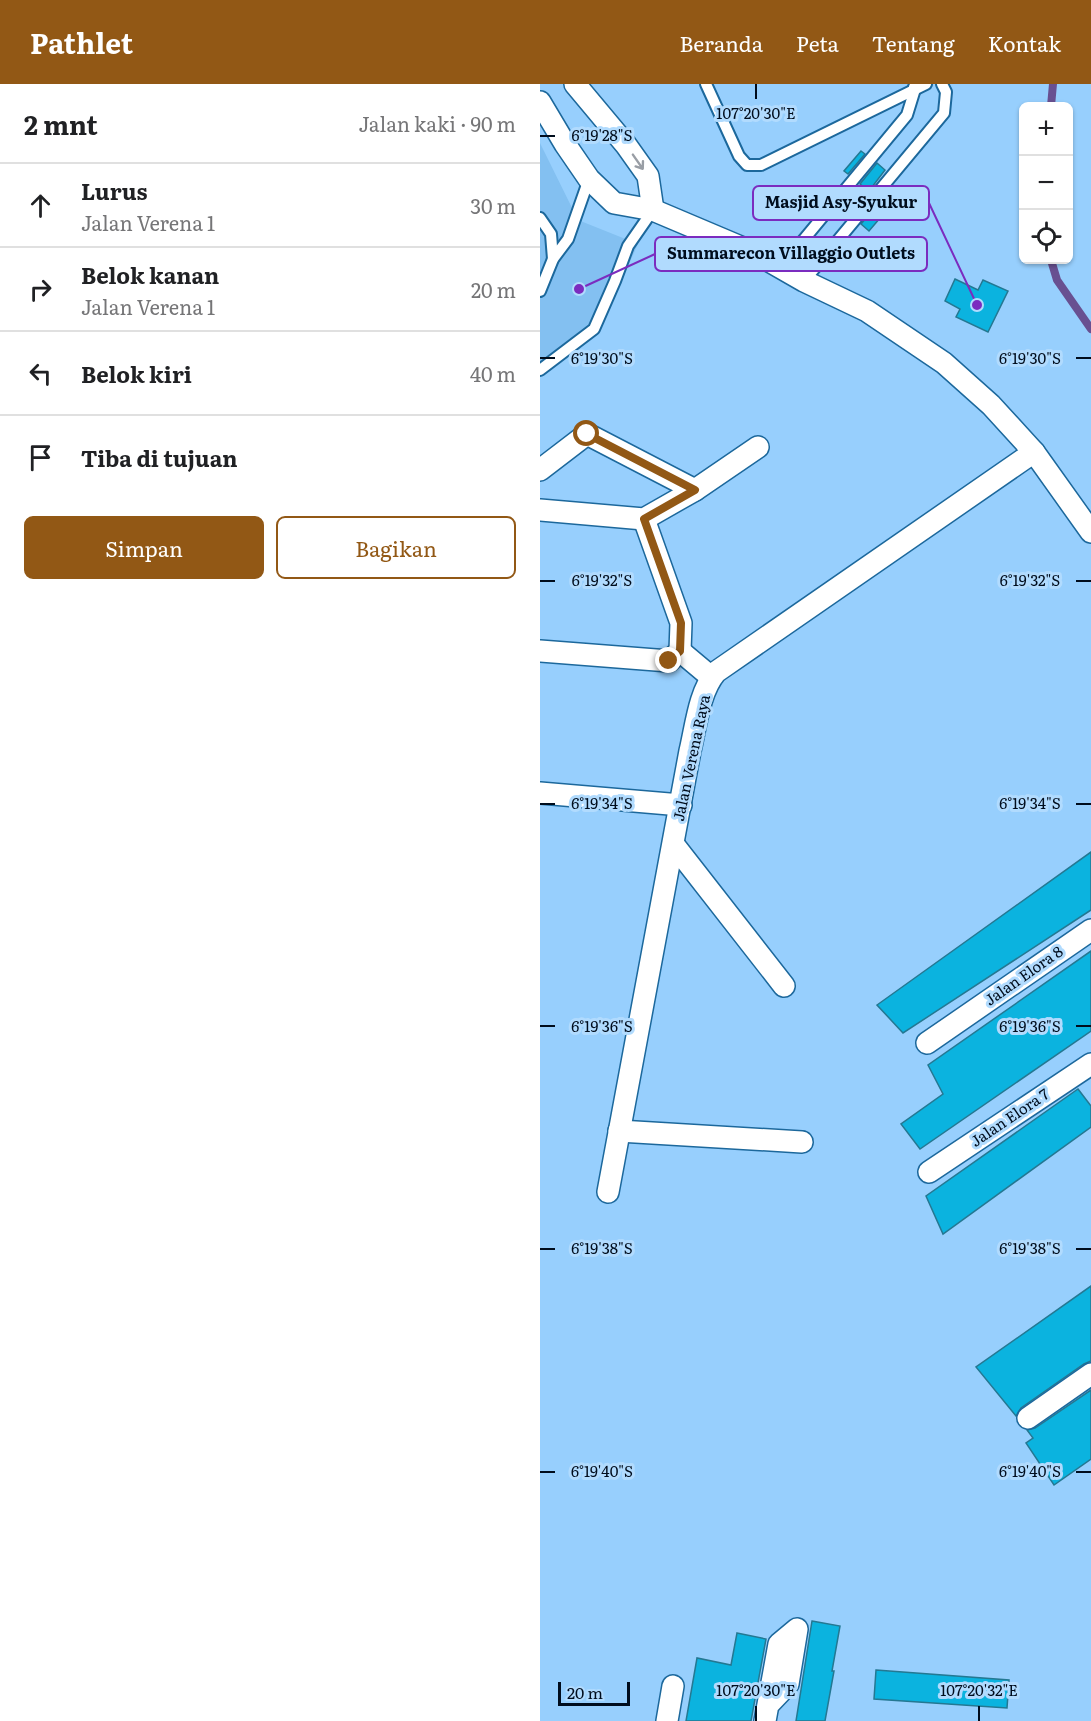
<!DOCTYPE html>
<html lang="id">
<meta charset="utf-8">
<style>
:root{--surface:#fff;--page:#f2f2f2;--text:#202124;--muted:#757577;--line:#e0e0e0;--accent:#925815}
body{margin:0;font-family:Literata,serif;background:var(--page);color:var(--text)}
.controls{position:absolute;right:18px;top:18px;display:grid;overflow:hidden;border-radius:9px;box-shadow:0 2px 4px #0004}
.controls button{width:54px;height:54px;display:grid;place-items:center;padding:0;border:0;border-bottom:2px solid var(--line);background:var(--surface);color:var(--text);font:30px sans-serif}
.scale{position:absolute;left:18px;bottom:15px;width:72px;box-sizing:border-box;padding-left:6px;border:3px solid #000d1d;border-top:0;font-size:16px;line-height:21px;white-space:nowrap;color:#000d1d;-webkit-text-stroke:4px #b1dbfe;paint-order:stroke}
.stop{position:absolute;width:18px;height:18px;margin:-14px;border:4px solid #925815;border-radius:50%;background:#fff}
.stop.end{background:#925815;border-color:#fff;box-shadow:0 2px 6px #0008}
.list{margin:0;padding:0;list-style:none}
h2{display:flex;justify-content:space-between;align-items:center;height:78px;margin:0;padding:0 24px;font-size:26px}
h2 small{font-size:20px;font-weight:400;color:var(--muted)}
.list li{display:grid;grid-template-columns:39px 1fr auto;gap:18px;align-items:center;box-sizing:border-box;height:84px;padding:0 24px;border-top:2px solid var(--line)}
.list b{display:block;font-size:22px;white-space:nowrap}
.list p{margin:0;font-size:20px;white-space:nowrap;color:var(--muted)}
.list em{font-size:20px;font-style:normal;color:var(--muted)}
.actions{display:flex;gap:12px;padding:18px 24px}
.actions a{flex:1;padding:14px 0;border:2px solid var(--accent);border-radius:9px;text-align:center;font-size:21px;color:var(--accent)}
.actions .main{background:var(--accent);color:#fff}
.icon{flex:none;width:33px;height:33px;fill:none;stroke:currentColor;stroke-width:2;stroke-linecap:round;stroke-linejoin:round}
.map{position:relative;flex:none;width:551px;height:1637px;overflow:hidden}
header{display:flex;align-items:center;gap:36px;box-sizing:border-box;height:84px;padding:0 30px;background:var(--accent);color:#fff}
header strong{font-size:28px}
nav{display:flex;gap:33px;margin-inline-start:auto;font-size:21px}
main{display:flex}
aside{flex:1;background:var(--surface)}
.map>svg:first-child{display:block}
</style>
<header>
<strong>Pathlet</strong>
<nav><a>Beranda</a><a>Peta</a><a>Tentang</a><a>Kontak</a></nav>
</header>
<main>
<aside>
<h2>2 mnt<small>Jalan kaki · 90 m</small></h2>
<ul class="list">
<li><svg class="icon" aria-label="ahead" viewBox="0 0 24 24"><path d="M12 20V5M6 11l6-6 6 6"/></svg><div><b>Lurus</b><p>Jalan Verena 1</p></div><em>30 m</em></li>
<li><svg class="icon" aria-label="right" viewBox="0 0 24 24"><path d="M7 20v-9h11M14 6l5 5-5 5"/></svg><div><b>Belok kanan</b><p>Jalan Verena 1</p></div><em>20 m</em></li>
<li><svg class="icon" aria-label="left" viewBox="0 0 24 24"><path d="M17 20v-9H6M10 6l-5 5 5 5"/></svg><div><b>Belok kiri</b></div><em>40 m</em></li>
<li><svg class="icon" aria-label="arrive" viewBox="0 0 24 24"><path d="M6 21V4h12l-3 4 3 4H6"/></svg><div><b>Tiba di tujuan</b></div></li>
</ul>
<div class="actions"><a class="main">Simpan</a><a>Bagikan</a></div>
</aside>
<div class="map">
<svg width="551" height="1637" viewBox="0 0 551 1637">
<rect width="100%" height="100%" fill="#97cffd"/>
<polygon fill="#83c0f1" points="0,59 38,136 98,160 57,251 0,293"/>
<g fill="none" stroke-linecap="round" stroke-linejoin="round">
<g stroke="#685091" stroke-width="8">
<polyline points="511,22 513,0"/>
<polyline points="511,176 517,196 551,245"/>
</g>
</g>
<g fill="#0bb3df" stroke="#247892" stroke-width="1.5">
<polygon points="321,67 325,70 308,90 304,87"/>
<polygon points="337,79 345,86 329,107 320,100"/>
<polygon points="338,120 346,127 329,147 321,140"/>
<polygon points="415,195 438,206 443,196 468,207 448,248 416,233 420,225 405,217"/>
<polygon points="551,768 551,826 363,949 337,921"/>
<polygon points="551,867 551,947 380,1065 361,1040 403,1010 388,981"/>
<polygon points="538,1005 551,1022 551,1043 403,1150 386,1112"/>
<polygon points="551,1202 551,1277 544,1280 481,1324 476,1332 436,1283"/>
<polygon points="551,1306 551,1375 514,1401 486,1359 493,1354 487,1346 495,1344"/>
<polygon points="272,1537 300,1542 292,1587 294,1587 285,1637 256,1637"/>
<polygon points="197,1549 226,1555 211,1637 146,1637 157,1574 191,1581"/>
<polygon points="336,1586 469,1596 467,1624 334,1615"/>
</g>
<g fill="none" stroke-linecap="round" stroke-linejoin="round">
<defs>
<g id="service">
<polyline points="166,0 199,72 207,81 221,81 386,0"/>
<polyline points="0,134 11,150 13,175"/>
<polyline points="241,183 367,31 375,5 374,3"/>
<polyline points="264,197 404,29 406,8 402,0"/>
<polyline points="0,207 13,175 28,155 49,95"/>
<polyline points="0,286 54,245 75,197 88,162 113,126"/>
</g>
<g id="minor">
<polyline points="35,0 86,61 108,92 113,126"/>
<polyline points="0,18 25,60 49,95 74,119 113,126 217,170 264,197 327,227 404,279 451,321 494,368 551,448"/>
<polyline points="0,386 47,350 155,406"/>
<polyline points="0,426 104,435 155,406 218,363"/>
<polyline points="0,567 129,577 140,567 141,539 104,435"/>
<polyline points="140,567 171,593"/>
<polyline points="0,709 141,721"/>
<polyline points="134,761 244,902"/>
<polyline points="387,959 551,846"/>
<polyline points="79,1047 262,1058"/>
<polyline points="389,1088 551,980"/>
<path d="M68,1108l82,-441c6,-25 9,-59 26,-79l318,-220"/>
<polyline points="488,1334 551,1290"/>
<polyline points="127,1637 133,1602"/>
<polyline points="225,1637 239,1560 257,1545 248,1600 228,1621"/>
</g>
</defs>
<use href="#service" stroke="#1c689c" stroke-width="14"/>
<use href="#minor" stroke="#1c689c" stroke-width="24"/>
<use href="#service" stroke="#fff" stroke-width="10"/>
<use href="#minor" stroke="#fff" stroke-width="21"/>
</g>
<defs><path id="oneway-shaft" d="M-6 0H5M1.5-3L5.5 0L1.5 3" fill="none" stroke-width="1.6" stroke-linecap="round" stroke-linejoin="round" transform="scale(1.5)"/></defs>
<use stroke="#999ea5" href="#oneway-shaft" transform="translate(98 78) rotate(55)"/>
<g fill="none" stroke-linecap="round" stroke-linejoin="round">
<polyline stroke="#925815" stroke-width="8" points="47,350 155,406 104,435 141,539 140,567 129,577"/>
</g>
<path fill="none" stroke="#000d1d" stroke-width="2" d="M216,0v15M0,52h15M0,274h15M536,274h15M0,497h15M536,497h15M0,720h15M536,720h15M0,942h15M536,942h15M0,1165h15M536,1165h15M0,1388h15M536,1388h15M216,1622v15M439,1622v15"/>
<g text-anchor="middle" stroke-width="6" stroke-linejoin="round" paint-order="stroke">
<g font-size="15" fill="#000d1d" stroke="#b1dbfe">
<text transform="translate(152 674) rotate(-78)" y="5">Jalan Verena Raya</text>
<text transform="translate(484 892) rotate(-35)" y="5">Jalan Elora 8</text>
<text transform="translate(470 1034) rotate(-34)" y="5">Jalan Elora 7</text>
</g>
</g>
<g font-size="15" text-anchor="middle" fill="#000d1d" stroke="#b1dbfe" stroke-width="6" stroke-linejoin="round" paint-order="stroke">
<text x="216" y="35">107°20'30"E</text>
<text x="62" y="57">6°19'28"S</text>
<text x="62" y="280">6°19'30"S</text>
<text x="490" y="280">6°19'30"S</text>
<text x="62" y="502">6°19'32"S</text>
<text x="490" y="502">6°19'32"S</text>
<text x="62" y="725">6°19'34"S</text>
<text x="490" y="725">6°19'34"S</text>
<text x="62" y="948">6°19'36"S</text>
<text x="490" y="948">6°19'36"S</text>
<text x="62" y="1170">6°19'38"S</text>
<text x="490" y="1170">6°19'38"S</text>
<text x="62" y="1393">6°19'40"S</text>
<text x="490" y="1393">6°19'40"S</text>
<text x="216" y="1612">107°20'30"E</text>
<text x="439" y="1612">107°20'32"E</text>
</g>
<path fill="none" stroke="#7b2cbf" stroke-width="2" d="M437 221L389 119M39 205L115 170"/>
<g fill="#7b2cbf" stroke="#b1dbfe" stroke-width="2">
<circle cx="437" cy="221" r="6"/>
<circle cx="39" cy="205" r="6"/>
</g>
<g fill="#b1dbfe" stroke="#7b2cbf" stroke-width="2">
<rect x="213" y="102" width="176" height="34" rx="6"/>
<rect x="115" y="153" width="272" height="34" rx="6"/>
</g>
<g font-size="16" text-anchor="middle" font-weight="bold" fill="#000d1d">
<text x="301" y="124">Masjid Asy-Syukur</text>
<text x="251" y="175">Summarecon Villaggio Outlets</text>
</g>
</svg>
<div class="controls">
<button>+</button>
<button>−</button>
<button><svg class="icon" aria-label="locate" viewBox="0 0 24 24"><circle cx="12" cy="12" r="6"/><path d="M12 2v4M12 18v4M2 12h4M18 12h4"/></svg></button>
</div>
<div class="scale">20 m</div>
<div class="stop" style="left:47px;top:350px"></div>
<div class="stop end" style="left:129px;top:577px"></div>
</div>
</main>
